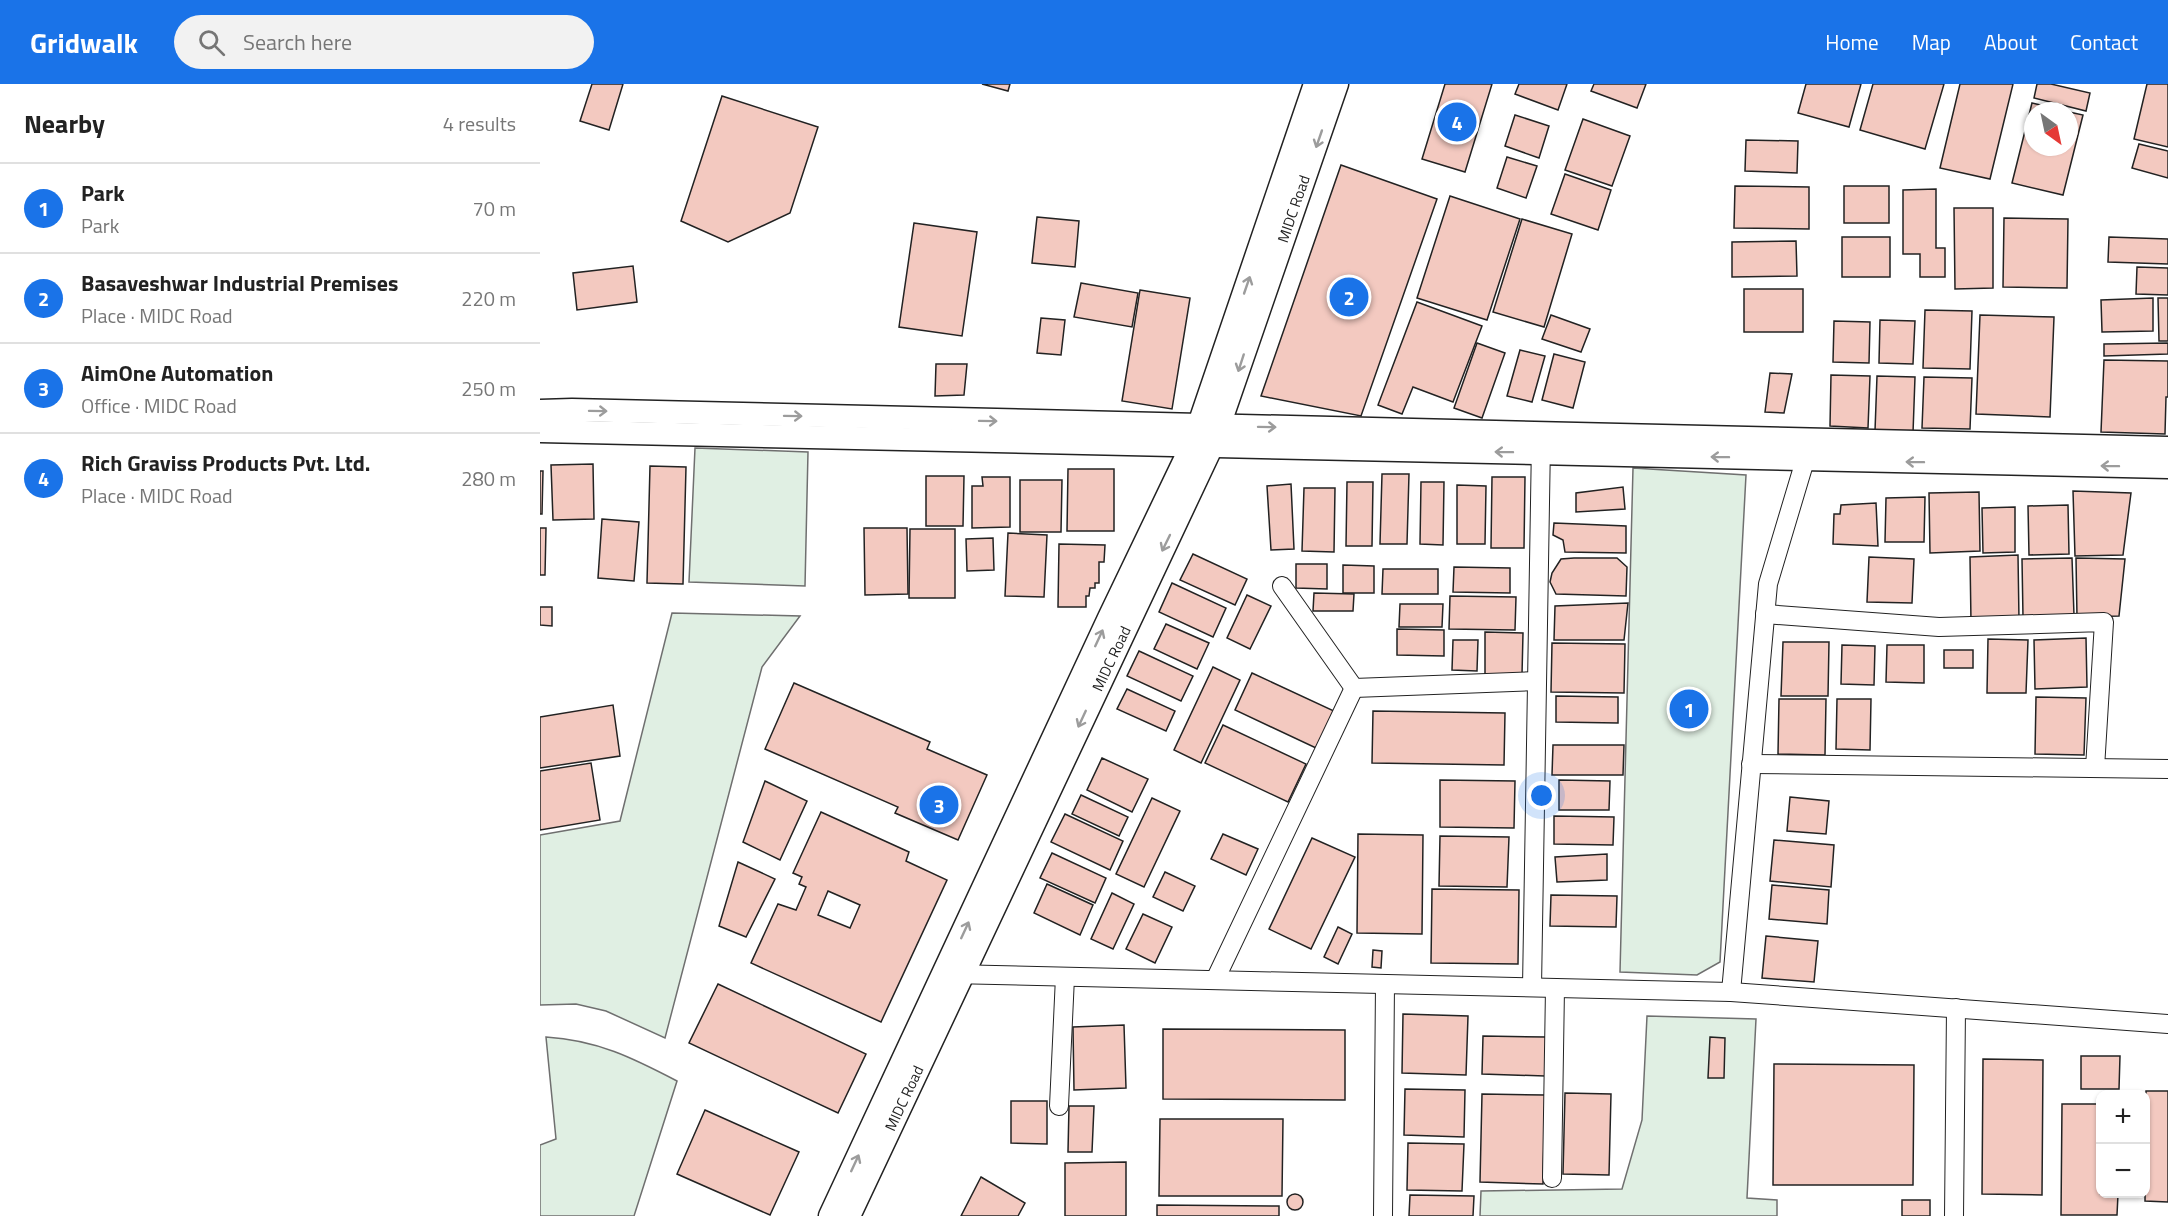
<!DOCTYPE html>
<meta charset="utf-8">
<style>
:root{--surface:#fff;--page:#f2f2f2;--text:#222;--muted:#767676;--line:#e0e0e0;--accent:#1a73e8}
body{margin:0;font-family:"Titillium Web",sans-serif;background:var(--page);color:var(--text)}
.controls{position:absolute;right:18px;bottom:18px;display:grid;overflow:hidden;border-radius:12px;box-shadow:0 2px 4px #0004}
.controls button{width:54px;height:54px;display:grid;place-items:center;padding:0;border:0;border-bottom:2px solid var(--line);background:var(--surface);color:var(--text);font:30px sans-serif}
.compass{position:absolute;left:1484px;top:18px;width:54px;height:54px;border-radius:50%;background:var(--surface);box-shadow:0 2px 4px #0004;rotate:147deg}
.you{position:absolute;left:1002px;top:712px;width:21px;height:21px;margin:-15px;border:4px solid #fff;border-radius:50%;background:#1a73e8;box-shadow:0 0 0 9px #1a73e833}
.badge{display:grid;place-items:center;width:39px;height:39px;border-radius:50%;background:var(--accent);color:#fff;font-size:20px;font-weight:700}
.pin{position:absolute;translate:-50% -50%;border:3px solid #fff;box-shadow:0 2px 6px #0006}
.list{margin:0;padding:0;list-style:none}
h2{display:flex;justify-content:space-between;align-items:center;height:78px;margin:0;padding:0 24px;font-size:26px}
h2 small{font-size:20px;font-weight:400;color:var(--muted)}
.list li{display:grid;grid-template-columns:39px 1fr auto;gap:18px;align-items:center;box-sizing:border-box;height:90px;padding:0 24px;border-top:2px solid var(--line)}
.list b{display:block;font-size:22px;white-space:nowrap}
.list p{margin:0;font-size:20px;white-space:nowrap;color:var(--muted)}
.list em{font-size:20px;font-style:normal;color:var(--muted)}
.icon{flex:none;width:33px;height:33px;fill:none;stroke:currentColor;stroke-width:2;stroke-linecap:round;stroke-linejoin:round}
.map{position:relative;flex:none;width:1628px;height:1132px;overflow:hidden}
header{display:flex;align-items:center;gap:36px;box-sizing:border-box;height:84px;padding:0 30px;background:var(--accent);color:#fff}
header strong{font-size:28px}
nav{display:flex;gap:33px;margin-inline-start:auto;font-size:21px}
.search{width:420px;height:54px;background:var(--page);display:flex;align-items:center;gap:15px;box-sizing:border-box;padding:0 21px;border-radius:33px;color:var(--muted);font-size:22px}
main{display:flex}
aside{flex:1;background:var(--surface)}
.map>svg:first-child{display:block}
</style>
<header>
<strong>Gridwalk</strong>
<div class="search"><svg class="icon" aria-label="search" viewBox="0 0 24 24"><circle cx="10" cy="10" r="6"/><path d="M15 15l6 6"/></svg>Search here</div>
<nav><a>Home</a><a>Map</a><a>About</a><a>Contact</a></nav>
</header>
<main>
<aside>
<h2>Nearby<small>4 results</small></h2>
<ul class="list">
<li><span class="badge">1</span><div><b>Park</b><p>Park</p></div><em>70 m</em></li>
<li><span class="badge">2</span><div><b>Basaveshwar Industrial Premises</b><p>Place · MIDC Road</p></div><em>220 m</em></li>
<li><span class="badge">3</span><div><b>AimOne Automation</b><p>Office · MIDC Road</p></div><em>250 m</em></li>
<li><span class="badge">4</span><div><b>Rich Graviss Products Pvt. Ltd.</b><p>Place · MIDC Road</p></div><em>280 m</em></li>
</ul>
</aside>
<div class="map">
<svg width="1628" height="1132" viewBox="0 0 1628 1132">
<rect width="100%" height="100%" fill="#fff"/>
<g fill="#e0efe3" stroke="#6f6f6f" stroke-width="1.5">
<polygon points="155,364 268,368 265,502 149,498"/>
<polygon points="1093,384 1206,391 1180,878 1157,891 1080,888"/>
<polygon points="132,529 260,532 222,583 125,954 66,927 36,920 0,921 0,751 80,737"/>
<polygon points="1107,932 1216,935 1207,1114 1237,1116 1237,1132 940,1132 941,1107 1082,1105 1102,1036"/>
<path d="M6,953c51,3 87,21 131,44l-43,135h-94v-71l16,-6z"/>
</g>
<g fill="#f3c9c0" stroke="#222" stroke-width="1.5" fill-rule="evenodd">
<polygon points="52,0 83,0 69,46 40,37"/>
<polygon points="442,0 470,0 468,7"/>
<polygon points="905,0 952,0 925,88 882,75"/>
<polygon points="979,0 1027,0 1018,26 975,10"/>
<polygon points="1054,0 1106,0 1097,24 1051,7"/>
<polygon points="1266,0 1321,0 1309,43 1258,29"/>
<polygon points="1333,0 1404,0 1385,65 1320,46"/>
<polygon points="1420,0 1473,0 1450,95 1400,84"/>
<polygon points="1497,0 1511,0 1550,9 1546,27 1494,14"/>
<polygon points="1607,0 1628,0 1628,63 1594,55"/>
<polygon points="182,12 278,43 250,129 188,158 141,137"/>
<polygon points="1492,19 1525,27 1493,27 1493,63 1529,63 1529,28 1543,31 1523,111 1472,99"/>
<polygon points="975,31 1009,42 999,74 965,62"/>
<polygon points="1043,35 1090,52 1072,102 1025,86"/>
<polygon points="1206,56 1258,57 1257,89 1205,87"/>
<polygon points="1599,60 1628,67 1628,94 1592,84"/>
<polygon points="967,73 997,82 986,114 957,104"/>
<polygon points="801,81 897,115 821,332 721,312"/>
<polygon points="1025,90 1071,106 1058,146 1011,130"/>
<polygon points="1195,102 1269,103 1269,145 1194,144"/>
<rect x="1304" y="102" width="45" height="37"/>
<polygon points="1396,105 1396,164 1405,164 1405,193 1380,193 1380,170 1363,170 1363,106"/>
<polygon points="910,112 980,135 947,236 877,214"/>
<polygon points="1414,124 1453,124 1453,204 1415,205"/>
<polygon points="497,133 539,137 535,183 492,179"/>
<polygon points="1464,134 1528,135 1527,204 1463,203"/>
<polygon points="982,135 1032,150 1004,243 953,228"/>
<polygon points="374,139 437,148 422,252 359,243"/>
<rect x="1302" y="153" width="48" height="40"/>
<polygon points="1569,153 1628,155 1628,180 1568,178"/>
<polygon points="1256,157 1257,192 1192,193 1192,158"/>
<polygon points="93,182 97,218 37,226 33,189"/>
<polygon points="1597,183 1628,184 1628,211 1596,210"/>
<polygon points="541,199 598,209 592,243 534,233"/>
<rect x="1204" y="205" width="59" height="43"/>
<polygon points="600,206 650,214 632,325 582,317"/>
<polygon points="1613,214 1613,247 1562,248 1561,216"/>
<polygon points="1618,214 1628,214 1628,257 1619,257"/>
<polygon points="877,218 942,242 913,318 873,303 862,330 838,321"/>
<polygon points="1385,226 1432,227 1430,285 1383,284"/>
<polygon points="1011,231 1050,245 1041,268 1002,255"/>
<polygon points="1440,231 1514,233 1510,333 1436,330"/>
<polygon points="501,234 525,236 521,271 497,269"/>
<polygon points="1340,236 1375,237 1373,280 1339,279"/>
<polygon points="1294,237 1330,238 1329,279 1293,278"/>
<polygon points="937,259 965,269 942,334 914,324"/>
<polygon points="1628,259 1628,270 1564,272 1564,260"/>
<polygon points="980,266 1005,272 992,318 967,312"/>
<polygon points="1014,270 1045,278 1033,324 1002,316"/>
<polygon points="1564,276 1628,277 1628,313 1626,313 1625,350 1561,348"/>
<polygon points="396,280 427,280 424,311 395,312"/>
<polygon points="1230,289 1252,290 1244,329 1225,328"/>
<polygon points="1291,291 1330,292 1328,344 1290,342"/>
<polygon points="1337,292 1375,293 1373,349 1335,347"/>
<polygon points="1384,293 1432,294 1430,345 1382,344"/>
<polygon points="53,380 54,435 13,436 11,381"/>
<polygon points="110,382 146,383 143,500 107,499"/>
<polygon points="528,385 574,385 574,447 527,447"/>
<polygon points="0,387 3,387 2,430 0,430"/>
<polygon points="842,390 869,390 867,460 840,460"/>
<polygon points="386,392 424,392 423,442 386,442"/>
<polygon points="442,393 470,393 470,443 432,444 432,402 443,402"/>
<polygon points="952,393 985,393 984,464 951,464"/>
<polygon points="480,396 522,396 521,448 480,448"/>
<polygon points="807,398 833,398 832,462 806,462"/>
<polygon points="881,398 904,398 903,461 880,460"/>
<polygon points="751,400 754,465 731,466 727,402"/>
<polygon points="917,401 946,402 945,460 917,460"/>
<polygon points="1083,403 1085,425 1036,428 1036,409"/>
<polygon points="764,404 795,404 794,468 762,467"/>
<polygon points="1533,407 1591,409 1583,471 1535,472"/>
<polygon points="1439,408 1440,467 1390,469 1389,409"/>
<polygon points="1385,413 1384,458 1345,458 1346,414"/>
<polygon points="1336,419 1338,462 1293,460 1294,430 1300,430 1301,421"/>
<polygon points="1528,421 1529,470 1489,471 1488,422"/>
<polygon points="1475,423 1475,468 1443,469 1442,424"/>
<polygon points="62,435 99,438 94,497 58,494"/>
<polygon points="1014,439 1086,442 1086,469 1025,468 1023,456 1013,451"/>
<polygon points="0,444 6,444 5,491 0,491"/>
<polygon points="324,444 367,444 368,510 325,511"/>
<polygon points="370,445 415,445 415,514 369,514"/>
<polygon points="468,449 507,451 504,513 465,512"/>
<polygon points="453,454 454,486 427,487 426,455"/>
<polygon points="519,460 565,461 564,478 559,478 559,499 555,499 555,504 550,504 549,512 546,512 546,523 518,523"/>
<polygon points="653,470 707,495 695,521 640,496"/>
<polygon points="1478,471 1479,536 1431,538 1430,473"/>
<polygon points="1329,473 1374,475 1372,519 1327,518"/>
<polygon points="1034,474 1077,474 1087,483 1086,512 1016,510 1010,498 1012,489 1021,475"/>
<polygon points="1532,474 1534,531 1483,533 1482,475"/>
<polygon points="1536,474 1585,475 1579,532 1537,533"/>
<polygon points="756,480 787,480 787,505 756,504"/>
<polygon points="803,481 834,482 834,509 803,509"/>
<polygon points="914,483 970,484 970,509 913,508"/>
<polygon points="843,485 898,485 898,510 842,510"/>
<polygon points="632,499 686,524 673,553 619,528"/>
<polygon points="774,509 814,510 813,527 773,527"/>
<polygon points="707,511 731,522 710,565 687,554"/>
<polygon points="910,512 976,513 975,546 909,545"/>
<polygon points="1088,519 1084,556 1014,556 1015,522"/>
<polygon points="860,520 903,520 902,543 859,543"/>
<polygon points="0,523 12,523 12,542 0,541"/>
<polygon points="626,540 669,559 657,585 614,565"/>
<polygon points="857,545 904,546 904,572 857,571"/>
<polygon points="945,548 983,549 982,591 945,590"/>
<polygon points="1546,554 1547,603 1495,605 1494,556"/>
<polygon points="1448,555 1488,556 1486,609 1447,609"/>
<polygon points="913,556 938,556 937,587 912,586"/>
<polygon points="1243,558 1289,558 1288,612 1241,612"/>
<polygon points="1012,559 1085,560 1084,609 1011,608"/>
<polygon points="1302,561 1335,562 1334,601 1301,600"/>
<polygon points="1347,561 1384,561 1384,599 1346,598"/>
<rect x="1404" y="566" width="29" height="18"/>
<polygon points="599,567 653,592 641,617 587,592"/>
<polygon points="673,583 700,596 661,679 634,666"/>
<polygon points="712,589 794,627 776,664 695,626"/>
<polygon points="254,599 390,658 387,665 447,691 418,756 355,729 358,723 225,665"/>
<polygon points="587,605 635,627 626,647 577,625"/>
<polygon points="1016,612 1078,613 1078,639 1016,638"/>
<polygon points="1496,613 1546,614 1544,671 1495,670"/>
<polygon points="1239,615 1286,615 1285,671 1238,670"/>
<polygon points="1297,615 1331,615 1330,666 1296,665"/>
<polygon points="73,621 80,672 0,684 0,633"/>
<polygon points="833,627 965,629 964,681 832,679"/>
<polygon points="683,641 766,680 748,718 665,679"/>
<polygon points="1013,661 1084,661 1083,691 1012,691"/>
<polygon points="562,674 608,695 592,728 547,706"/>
<polygon points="51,679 60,736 0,746 0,687"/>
<polygon points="900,696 975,697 974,744 900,743"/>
<polygon points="1019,696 1070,697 1069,726 1019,726"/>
<polygon points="225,697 267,717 240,776 203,758"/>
<polygon points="541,711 588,733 579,752 532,730"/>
<polygon points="1250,713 1289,717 1286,750 1247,747"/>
<polygon points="612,714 640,727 604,803 576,790"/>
<path d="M281,728l88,40 -3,9 41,19 -66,142 -130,-59 27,-59 18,6 10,-23 -7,-3 3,-7 -9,-4zM288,807l32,14 -10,23 -32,-13z"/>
<polygon points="525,730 583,757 570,786 511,758"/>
<polygon points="1014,732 1074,733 1073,761 1014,760"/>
<polygon points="683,750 718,765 706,791 671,775"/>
<polygon points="818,750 883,751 882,850 817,849"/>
<polygon points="900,752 969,753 967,803 899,802"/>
<polygon points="772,754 815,773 771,865 729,845"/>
<polygon points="1234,756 1294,761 1291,803 1230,797"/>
<polygon points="512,769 566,794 555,819 500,794"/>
<polygon points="1067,770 1067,796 1017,798 1015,773"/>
<polygon points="198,778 235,795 206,853 179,842"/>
<polygon points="625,788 655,802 643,827 613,813"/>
<polygon points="507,800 553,821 540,851 494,829"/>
<polygon points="1232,801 1289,806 1287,840 1229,835"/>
<polygon points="892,805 979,806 978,880 891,879"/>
<polygon points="572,809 594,820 573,865 551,855"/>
<polygon points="1011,811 1077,812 1076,843 1010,842"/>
<polygon points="603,830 632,843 615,879 586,865"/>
<polygon points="798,843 812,850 798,880 784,873"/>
<polygon points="1226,852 1278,857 1274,898 1222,894"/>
<polygon points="833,866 842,867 841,884 832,883"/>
<polygon points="178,900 326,970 298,1029 149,959"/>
<polygon points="863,930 928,932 926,991 862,989"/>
<polygon points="584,941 586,1004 534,1006 533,943"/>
<polygon points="623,945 805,946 805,1016 623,1015"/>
<polygon points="943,952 1006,953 1005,992 942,990"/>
<polygon points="1170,953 1185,954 1184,994 1168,994"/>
<polygon points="1541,972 1580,972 1579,1005 1541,1005"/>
<polygon points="1443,975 1503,976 1502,1111 1442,1110"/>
<polygon points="1234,980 1374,981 1373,1101 1233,1101"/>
<polygon points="865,1005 925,1006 924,1053 864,1051"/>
<polygon points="1606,1007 1628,1007 1628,1118 1605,1117"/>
<polygon points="1025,1009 1071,1010 1069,1091 1023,1090"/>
<polygon points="942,1010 1005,1011 1003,1100 940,1098"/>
<polygon points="471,1017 507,1017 507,1060 471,1059"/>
<polygon points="1522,1020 1560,1020 1560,1110 1578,1110 1577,1131 1521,1131"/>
<polygon points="529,1022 554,1022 552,1068 528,1068"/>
<polygon points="165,1026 259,1068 230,1131 137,1090"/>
<polygon points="620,1035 743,1035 742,1112 619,1112"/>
<polygon points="868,1059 924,1060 922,1107 867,1106"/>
<polygon points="586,1078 586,1132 525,1132 525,1079"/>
<polygon points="441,1093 485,1119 478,1132 421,1132"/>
<circle cx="755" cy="1118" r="8"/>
<polygon points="870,1111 934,1112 933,1132 869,1132"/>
<rect x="1362" y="1116" width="28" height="16"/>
<polygon points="617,1121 739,1122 739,1132 617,1132"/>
</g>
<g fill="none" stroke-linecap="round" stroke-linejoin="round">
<defs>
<g id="minor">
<polyline points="742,502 814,604"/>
<polyline points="1225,530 1399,543 1564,538 1555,684"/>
<polyline points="814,604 997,597"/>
<polyline points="1211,680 1628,685"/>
<polyline points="410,890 1191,908 1628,940"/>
<polyline points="675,896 814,604"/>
<polyline points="992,903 1001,358"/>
<polyline points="1191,908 1228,500 1269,363"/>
<polyline points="519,1022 525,893"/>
<polyline points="1012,1094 1015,904"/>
<polyline points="843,1132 845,900"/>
<polyline points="1414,1132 1416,924"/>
</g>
<g id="major">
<polyline points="0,327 32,326 1628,364"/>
<polyline points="0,347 1628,383"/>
<polyline points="290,1132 569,534 652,361 775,0"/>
<path id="s1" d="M309,1132l363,-770 125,-362"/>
</g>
</defs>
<use href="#minor" stroke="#222" stroke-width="20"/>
<use href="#major" stroke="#222" stroke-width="25"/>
<use href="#minor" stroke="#fff" stroke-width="18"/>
<use href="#major" stroke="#fff" stroke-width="22"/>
</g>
<defs><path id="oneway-shaft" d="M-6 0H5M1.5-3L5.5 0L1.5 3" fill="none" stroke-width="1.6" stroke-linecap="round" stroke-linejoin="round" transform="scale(1.5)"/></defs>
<g stroke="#9c9c9c">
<use href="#oneway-shaft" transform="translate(779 55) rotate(109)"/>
<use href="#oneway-shaft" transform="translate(707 201) rotate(-71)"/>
<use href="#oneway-shaft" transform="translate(701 279) rotate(108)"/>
<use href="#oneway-shaft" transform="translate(58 327) rotate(1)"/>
<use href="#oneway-shaft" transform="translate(253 332) rotate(1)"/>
<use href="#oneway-shaft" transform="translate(448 337) rotate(1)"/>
<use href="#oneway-shaft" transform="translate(727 343) rotate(1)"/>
<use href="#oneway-shaft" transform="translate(964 368) rotate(-179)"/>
<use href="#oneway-shaft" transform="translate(1180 373) rotate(-179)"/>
<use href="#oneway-shaft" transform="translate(1375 378) rotate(-179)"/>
<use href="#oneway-shaft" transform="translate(1570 382) rotate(-179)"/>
<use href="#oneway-shaft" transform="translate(626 459) rotate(116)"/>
<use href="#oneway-shaft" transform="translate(559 554) rotate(-65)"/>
<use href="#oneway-shaft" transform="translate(542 635) rotate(115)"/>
<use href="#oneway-shaft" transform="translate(425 846) rotate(-65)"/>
<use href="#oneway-shaft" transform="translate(315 1079) rotate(-65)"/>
</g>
<g text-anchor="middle" stroke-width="4.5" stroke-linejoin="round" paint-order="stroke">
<g font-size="15" fill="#222" stroke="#fff">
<text dy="5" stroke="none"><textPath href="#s1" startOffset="1102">MIDC Road</textPath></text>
<text dy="5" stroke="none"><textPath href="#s1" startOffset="616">MIDC Road</textPath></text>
<text dy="5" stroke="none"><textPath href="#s1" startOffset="130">MIDC Road</textPath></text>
</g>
</g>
</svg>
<div class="controls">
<button>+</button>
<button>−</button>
</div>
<svg class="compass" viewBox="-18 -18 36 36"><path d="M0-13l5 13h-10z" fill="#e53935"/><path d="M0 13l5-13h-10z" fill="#767676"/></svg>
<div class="you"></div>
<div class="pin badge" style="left:1149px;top:625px">1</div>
<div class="pin badge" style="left:809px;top:213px">2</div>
<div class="pin badge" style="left:399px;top:721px">3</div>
<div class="pin badge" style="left:917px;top:38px">4</div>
</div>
</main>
